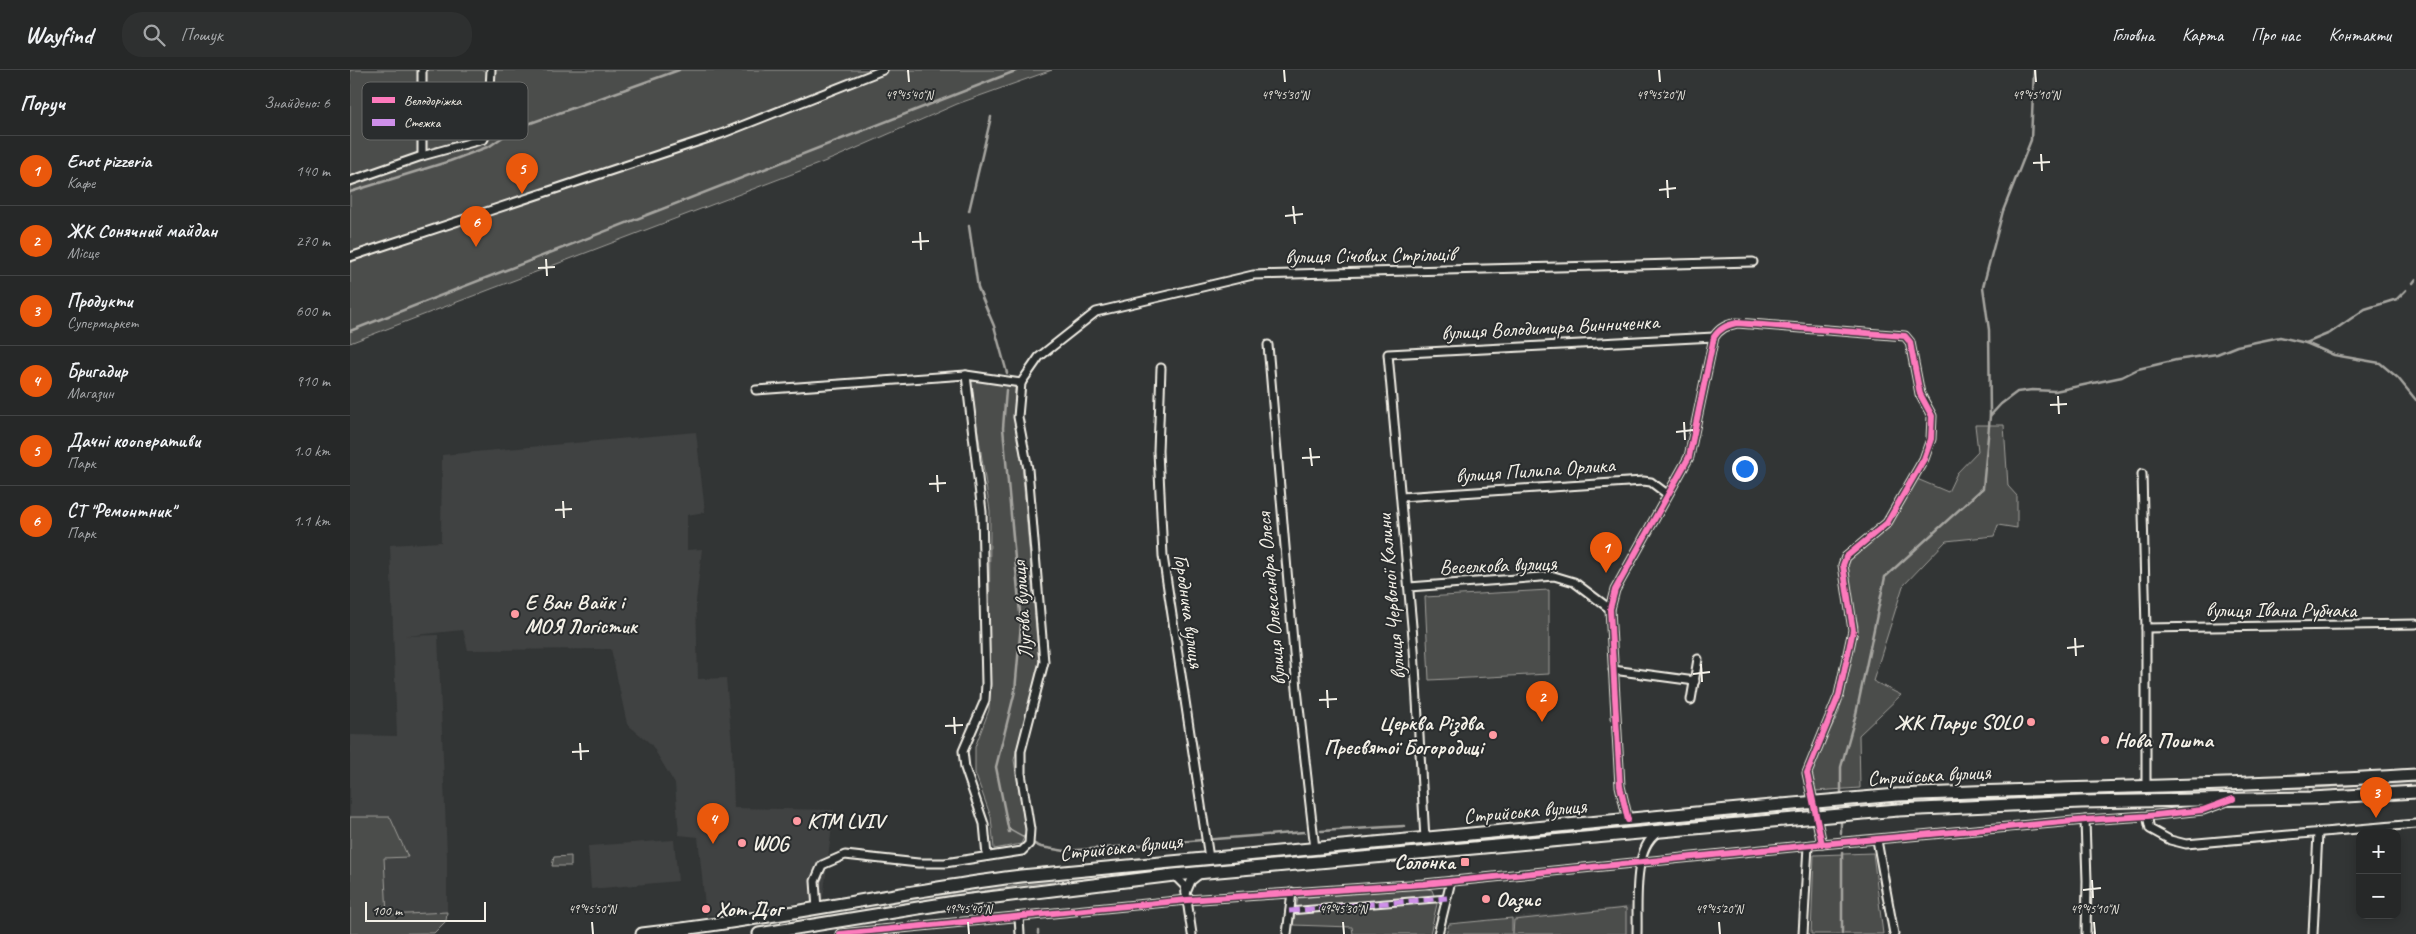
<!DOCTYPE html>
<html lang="uk">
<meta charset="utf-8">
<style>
:root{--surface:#262828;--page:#2e3030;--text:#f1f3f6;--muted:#a4a6a8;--line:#424445;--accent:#ea580c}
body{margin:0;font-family:Caveat,sans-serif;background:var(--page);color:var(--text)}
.controls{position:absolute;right:15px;bottom:15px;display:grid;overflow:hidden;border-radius:10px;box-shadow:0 2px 12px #0003}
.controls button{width:45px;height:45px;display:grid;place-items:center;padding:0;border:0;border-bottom:1px solid var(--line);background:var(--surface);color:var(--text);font:25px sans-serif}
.scale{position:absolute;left:15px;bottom:12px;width:121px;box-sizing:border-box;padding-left:5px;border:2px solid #f4f1e8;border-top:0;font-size:14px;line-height:18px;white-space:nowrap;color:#f4f1e8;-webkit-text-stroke:4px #2a2d2e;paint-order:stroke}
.you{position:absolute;left:1394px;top:398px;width:18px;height:18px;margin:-12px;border:4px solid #fff;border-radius:50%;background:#1a73e8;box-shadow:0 0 0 8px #1a73e833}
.badge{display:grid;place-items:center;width:32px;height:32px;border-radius:50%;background:var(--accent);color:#fff;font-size:16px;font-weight:700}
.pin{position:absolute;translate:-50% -41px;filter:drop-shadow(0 1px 2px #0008)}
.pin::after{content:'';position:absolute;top:26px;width:18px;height:15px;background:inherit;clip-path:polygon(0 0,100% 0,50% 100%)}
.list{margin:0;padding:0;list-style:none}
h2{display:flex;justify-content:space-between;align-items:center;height:65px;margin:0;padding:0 20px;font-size:21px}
h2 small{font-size:16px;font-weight:400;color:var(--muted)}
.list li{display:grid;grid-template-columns:32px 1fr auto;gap:15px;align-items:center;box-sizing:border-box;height:70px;padding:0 20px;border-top:1px solid var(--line)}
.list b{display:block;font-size:19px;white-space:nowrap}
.list p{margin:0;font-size:16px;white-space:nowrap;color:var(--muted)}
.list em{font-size:16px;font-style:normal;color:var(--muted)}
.icon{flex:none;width:28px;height:28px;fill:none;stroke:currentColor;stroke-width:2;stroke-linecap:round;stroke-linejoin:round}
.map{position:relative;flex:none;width:2066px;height:864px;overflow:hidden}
header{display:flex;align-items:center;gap:30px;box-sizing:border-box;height:70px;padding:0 25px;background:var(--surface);border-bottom:1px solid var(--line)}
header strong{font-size:24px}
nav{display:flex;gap:28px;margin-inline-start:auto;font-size:18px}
.search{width:350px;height:45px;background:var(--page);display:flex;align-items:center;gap:12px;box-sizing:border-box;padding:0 18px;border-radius:20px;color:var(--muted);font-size:19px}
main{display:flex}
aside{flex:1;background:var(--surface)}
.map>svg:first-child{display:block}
</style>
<header>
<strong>Wayfind</strong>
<div class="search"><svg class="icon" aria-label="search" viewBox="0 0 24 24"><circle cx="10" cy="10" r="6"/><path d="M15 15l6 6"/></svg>Пошук</div>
<nav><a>Головна</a><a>Карта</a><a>Про нас</a><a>Контакти</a></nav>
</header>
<main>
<aside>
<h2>Поруч<small>Знайдено: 6</small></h2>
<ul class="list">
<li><span class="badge">1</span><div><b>Enot pizzeria</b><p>Кафе</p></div><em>140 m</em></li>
<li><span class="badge">2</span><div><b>ЖК Сонячний майдан</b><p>Місце</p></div><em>270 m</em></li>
<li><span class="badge">3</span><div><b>Продукти</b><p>Супермаркет</p></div><em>600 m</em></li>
<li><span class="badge">4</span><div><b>Бригадир</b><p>Магазин</p></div><em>910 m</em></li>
<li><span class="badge">5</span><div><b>Дачні кооперативи</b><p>Парк</p></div><em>1.0 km</em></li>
<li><span class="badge">6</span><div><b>СТ &quot;Ремонтник&quot;</b><p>Парк</p></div><em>1.1 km</em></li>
</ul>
</aside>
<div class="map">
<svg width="2066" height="864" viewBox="0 0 2066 864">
<rect width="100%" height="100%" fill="#323535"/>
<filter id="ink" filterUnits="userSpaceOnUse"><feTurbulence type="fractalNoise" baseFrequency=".02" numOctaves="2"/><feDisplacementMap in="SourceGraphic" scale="10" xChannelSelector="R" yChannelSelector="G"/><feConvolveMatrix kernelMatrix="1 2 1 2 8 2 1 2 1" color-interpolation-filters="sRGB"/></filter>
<g filter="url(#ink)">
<g fill="#404242">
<polygon points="346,362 355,442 337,445 337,480 352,479 346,531 348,609 376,608 382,675 384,738 484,740 473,829 356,846 348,767 329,765 325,714 301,674 277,654 261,579 118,580 113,560 55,566 88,565 97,786 97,842 37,845 34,788 58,787 40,747 0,747 0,665 47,666 40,475 91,472 92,385"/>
<polygon points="324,770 328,811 241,819 238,776"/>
<polygon points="1283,836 1282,864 1162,864 1162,848"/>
</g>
<g fill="#4b4d4c" stroke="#a09f9a">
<polygon points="0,0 702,0 607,34 484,88 0,273"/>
<polygon points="620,310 665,317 664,346 672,395 689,594 664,690 676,763 671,774 644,779 641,747 625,703 625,677 639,640 640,441"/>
<polygon points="1625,355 1654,355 1658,416 1667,426 1667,458 1648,455 1644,466 1596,471 1553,516 1523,611 1551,625 1509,665 1510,718 1465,721 1459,702 1489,642 1508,556 1496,506 1498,490 1537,459 1567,409 1598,422 1607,403 1628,381"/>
<polygon points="1199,520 1199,604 1079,610 1075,527"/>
<polygon points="2066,712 2066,717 1963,723 1963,718"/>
<polygon points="1958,718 1958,723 1554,734 1554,730 1676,724"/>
<polygon points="1432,741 1433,745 1057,780 1057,776"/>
<polygon points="0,747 40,747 58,787 34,788 37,845 97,842 96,851 84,863 0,864"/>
<polygon points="1051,776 1052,780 672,815 533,837 532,832 672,810"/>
<polygon points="1523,783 1533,864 1461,864 1464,785"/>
<polygon points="221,786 221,796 202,796 204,787"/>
<polygon points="1073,818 1082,820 1087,834 1080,864 1003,864 1002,857 943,855 948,828"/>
<polygon points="1276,838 1276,864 1163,864 1164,850"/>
<polygon points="1162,848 1162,864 1096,864 1099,854"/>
</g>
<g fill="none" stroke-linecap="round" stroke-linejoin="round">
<g stroke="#a6a5a0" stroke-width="2.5">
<polyline points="0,122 100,91 140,76 164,59 329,0"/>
<polyline points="619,141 641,47"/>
<polyline points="619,156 628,218 644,256 657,303"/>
<polyline points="2063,213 2066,209"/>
<polyline points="0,261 668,0"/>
<polyline points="1956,273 1984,285 2030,293 2048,308 2066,330"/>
<polyline points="656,320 653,358 671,554 665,621 646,697 659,762"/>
<polyline points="1640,346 1651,334 1667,322 1682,320 1705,321 1772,307 1788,299 1826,290 1867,284 1887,276 1930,267 1956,273 1980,263 2015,239 2047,229 2056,220"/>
<polyline points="1491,727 1491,697 1506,644 1535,507 1633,418 1640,346 1639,260 1633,217 1653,141 1681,70 1684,0"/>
<polyline points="1491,747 1491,763"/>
<polyline points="659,759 677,769"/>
<polyline points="971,761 1054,756"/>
<polyline points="682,773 691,777 715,781 954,762"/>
<polyline points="1492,782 1492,864"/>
<polyline points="688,861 688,864"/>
</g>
<defs>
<polyline id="pedestrian" points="939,841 1097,828"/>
<g id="minor">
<polyline points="72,86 72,0"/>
<polyline points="0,111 72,86 134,69 138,55 141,0"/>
<polyline points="0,187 371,64 533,0"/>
<polyline points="918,275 947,619 965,779"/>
<polyline points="811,298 808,381 813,486 859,788"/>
<polyline points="671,313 689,287 746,242 903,205 1403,192"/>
<polyline points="406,320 616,305"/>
<polyline points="1792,404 1796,558 1796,716"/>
<polyline points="1051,427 1293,411 1301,412 1317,424"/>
<polyline points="1059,517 1204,506 1224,512 1260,539"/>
<polyline points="1796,558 2066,554"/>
<polyline points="1263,600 1345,611"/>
<polyline points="1341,630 1348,589"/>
<polyline points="1797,746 1800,759 1820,770 1836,774 2066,754"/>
<path d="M1278,750l-8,-34 -10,-177 5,-19 74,-133 25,-120c6,-9 13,-12 23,-14l168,13 5,6 10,52 12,22 -1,23 -7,20 -37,64 -41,34 -3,8 10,65 -14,65 -32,78 15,71"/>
<polyline points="1735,750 1737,811 1736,864"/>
<polyline points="1075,769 1064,579 1038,284 1364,267"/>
<polyline points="1527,770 1544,864"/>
<polyline points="637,786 634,754 615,698 613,681 635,630 636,614 632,442 616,305 671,313"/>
<polyline points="824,805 835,816 842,864"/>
<polyline points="836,823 841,811 850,804"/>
<polyline points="467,839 465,811 472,795 495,785 568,793 595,793 672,781 679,774 680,759 671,703 671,681 694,592 678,399 668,347 671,313"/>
<polyline points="669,847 670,864"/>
<polyline points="490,864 837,830 1074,814 1472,774 1735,750 1797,746 1853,740 1875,732"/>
<polyline points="937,864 942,822"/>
<polyline points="1088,864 1101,811"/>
<path d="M1287,864c1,-28 -5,-84 20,-101"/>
<polyline points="1453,864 1458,776"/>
<polyline points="1963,864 1968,763"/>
</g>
<g id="trunk">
<path d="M1547,725c173,-8 346,-9 519,-20"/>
<polyline points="1548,740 1731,732 1962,728 2066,722"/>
<path d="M292,864c127,-14 252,-42 379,-58l761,-71"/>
<polyline points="409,864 605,832 824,805 1433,750"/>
</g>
</defs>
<use href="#pedestrian" stroke="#f4f1e8" stroke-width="9"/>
<use href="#minor" stroke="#f4f1e8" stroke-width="11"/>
<use href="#trunk" stroke="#f4f1e8" stroke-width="15"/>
<use href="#pedestrian" stroke="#2a2d2e" stroke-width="5"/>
<use href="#minor" stroke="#2a2d2e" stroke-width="7"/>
<use href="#trunk" stroke="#2a2d2e" stroke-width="11"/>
<defs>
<g id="trunk-bridge">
<polyline points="1432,735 1547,725"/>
<polyline points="1433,750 1548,740"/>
</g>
</defs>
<use href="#trunk-bridge" stroke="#f4f1e8" stroke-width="15" stroke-linecap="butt"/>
<use href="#trunk-bridge" stroke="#2a2d2e" stroke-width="11"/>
<polyline stroke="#ce8fe9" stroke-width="5" stroke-dasharray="10 5" stroke-linecap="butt" points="939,841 1097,828"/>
<defs>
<g id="cycleway">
<path d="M1278,750l-8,-34 -10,-177 5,-19 74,-133 25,-120c6,-9 13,-12 23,-14l168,13 5,6 10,52 12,22 -1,23 -7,20 -37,64 -41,34 -3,8 10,65 -14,65 -32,78 15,71"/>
<polyline points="490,864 837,830 1074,814 1472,774 1735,750 1797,746 1853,740 1883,729"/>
</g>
</defs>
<use href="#cycleway" stroke="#2a2d2e" stroke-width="9"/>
<use href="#cycleway" stroke="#fd7abc" stroke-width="6"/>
</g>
</g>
<path fill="none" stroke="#f4f1e8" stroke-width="2" d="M558,0l1,12M934,0l1,12M1309,0l1,12M1685,0l1,12M1691,84l1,17M1683,93l17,-1M1317,110l1,18M1309,120l17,-2M943,136l2,18M935,146l18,-2M570,162l1,18M562,172l17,-1M196,189l1,17M188,198l17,-1M1708,326l1,18M1700,335l17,-1M1334,352l1,18M1326,362l17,-2M960,378l2,18M952,388l18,-1M587,405l1,17M579,414l17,-1M213,431l1,17M205,440l17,-1M1725,568l1,18M1717,578l17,-2M1351,594l1,18M1343,604l17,-2M977,620l1,18M969,630l18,-1M604,647l1,17M595,656l18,-1M230,673l1,17M222,682l17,-1M1742,810l1,18M1733,820l18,-2M242,852l1,12M618,852l1,12M993,852l1,12M1369,852l1,12M1744,852l1,12"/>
<g fill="#ff9aa2" stroke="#2a2d2e" stroke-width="2">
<circle cx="165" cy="544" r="5"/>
<circle cx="1681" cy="652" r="5"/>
<circle cx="1143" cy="665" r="5"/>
<circle cx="1755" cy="670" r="5"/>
<circle cx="447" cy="751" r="5"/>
<circle cx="392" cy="773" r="5"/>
<rect x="1110" y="787" width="10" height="10" rx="2.5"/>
<circle cx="1136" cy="829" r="5"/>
<circle cx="356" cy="839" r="5"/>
</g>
<g text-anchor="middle" stroke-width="4" stroke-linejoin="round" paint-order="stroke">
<g font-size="21" fill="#f4f1e8" stroke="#2a2d2e">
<text transform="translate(1020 185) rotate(-1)" y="7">вулиця Січових Стрільців</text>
<text transform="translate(1200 257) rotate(-3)" y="7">вулиця Володимира Винниченка</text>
<text transform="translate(1185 400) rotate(-4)" y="7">вулиця Пилипа Орлика</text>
<text transform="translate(1148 495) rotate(-2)" y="7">Веселкова вулиця</text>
<text transform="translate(1041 527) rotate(-95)" y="7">вулиця Червоної Калини</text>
<text transform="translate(921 529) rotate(-95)" y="7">вулиця Олександра Олеся</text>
<text transform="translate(672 540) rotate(-94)" y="7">Лугова вулиця</text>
<text x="1931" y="547">вулиця Івана Рубчака</text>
<text transform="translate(839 541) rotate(82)" y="7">Городнича вулиця</text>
<text transform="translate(1579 705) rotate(-3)" y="7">Стрийська вулиця</text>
<text transform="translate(1175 741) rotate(-5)" y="7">Стрийська вулиця</text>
<text transform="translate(771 777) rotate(-6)" y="7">Стрийська вулиця</text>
</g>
<g font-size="21" font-weight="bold" fill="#f4f1e8" stroke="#2a2d2e" text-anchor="start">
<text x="175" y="539">Е Ван Вайк і<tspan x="175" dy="24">МОЯ Логістик</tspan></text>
<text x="1671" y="659" text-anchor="end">ЖК Парус SOLO</text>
<text x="1133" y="660" text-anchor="end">Церква Різдва<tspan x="1133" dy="24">Пресвятої Богородиці</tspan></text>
<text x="1765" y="677">Нова Пошта</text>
<text x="457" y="758">KTM LVIV</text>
<text x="402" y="780">WOG</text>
<text x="1105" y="799" text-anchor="end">Солонка</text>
<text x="1146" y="836">Оазис</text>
<text x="366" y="846">Хот Дог</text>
</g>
</g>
<rect x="12" y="12" width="166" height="58" rx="8" fill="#2a2d2e" stroke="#676866" stroke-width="1"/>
<rect x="22" y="27" width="23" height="6" fill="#fd7abc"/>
<rect x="22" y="49" width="23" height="7" fill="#ce8fe9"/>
<g font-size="14" fill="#f4f1e8">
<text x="54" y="35">Велодоріжка</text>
<text x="54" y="57">Стежка</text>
</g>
<g font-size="12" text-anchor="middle" fill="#f4f1e8" stroke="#2a2d2e" stroke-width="4" stroke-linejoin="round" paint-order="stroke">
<text x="559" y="29">49°45'40"N</text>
<text x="935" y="29">49°45'30"N</text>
<text x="1310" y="29">49°45'20"N</text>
<text x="1686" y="29">49°45'10"N</text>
<text x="242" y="843">49°45'50"N</text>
<text x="618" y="843">49°45'40"N</text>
<text x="993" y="843">49°45'30"N</text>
<text x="1369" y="843">49°45'20"N</text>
<text x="1744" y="843">49°45'10"N</text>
</g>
</svg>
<div class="controls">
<button>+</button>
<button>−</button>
</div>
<div class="scale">100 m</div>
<div class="you"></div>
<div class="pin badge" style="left:1256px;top:503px">1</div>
<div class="pin badge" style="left:1192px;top:652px">2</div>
<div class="pin badge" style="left:2026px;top:748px">3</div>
<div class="pin badge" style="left:363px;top:774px">4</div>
<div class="pin badge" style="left:172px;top:124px">5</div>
<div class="pin badge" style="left:126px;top:177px">6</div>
</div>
</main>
